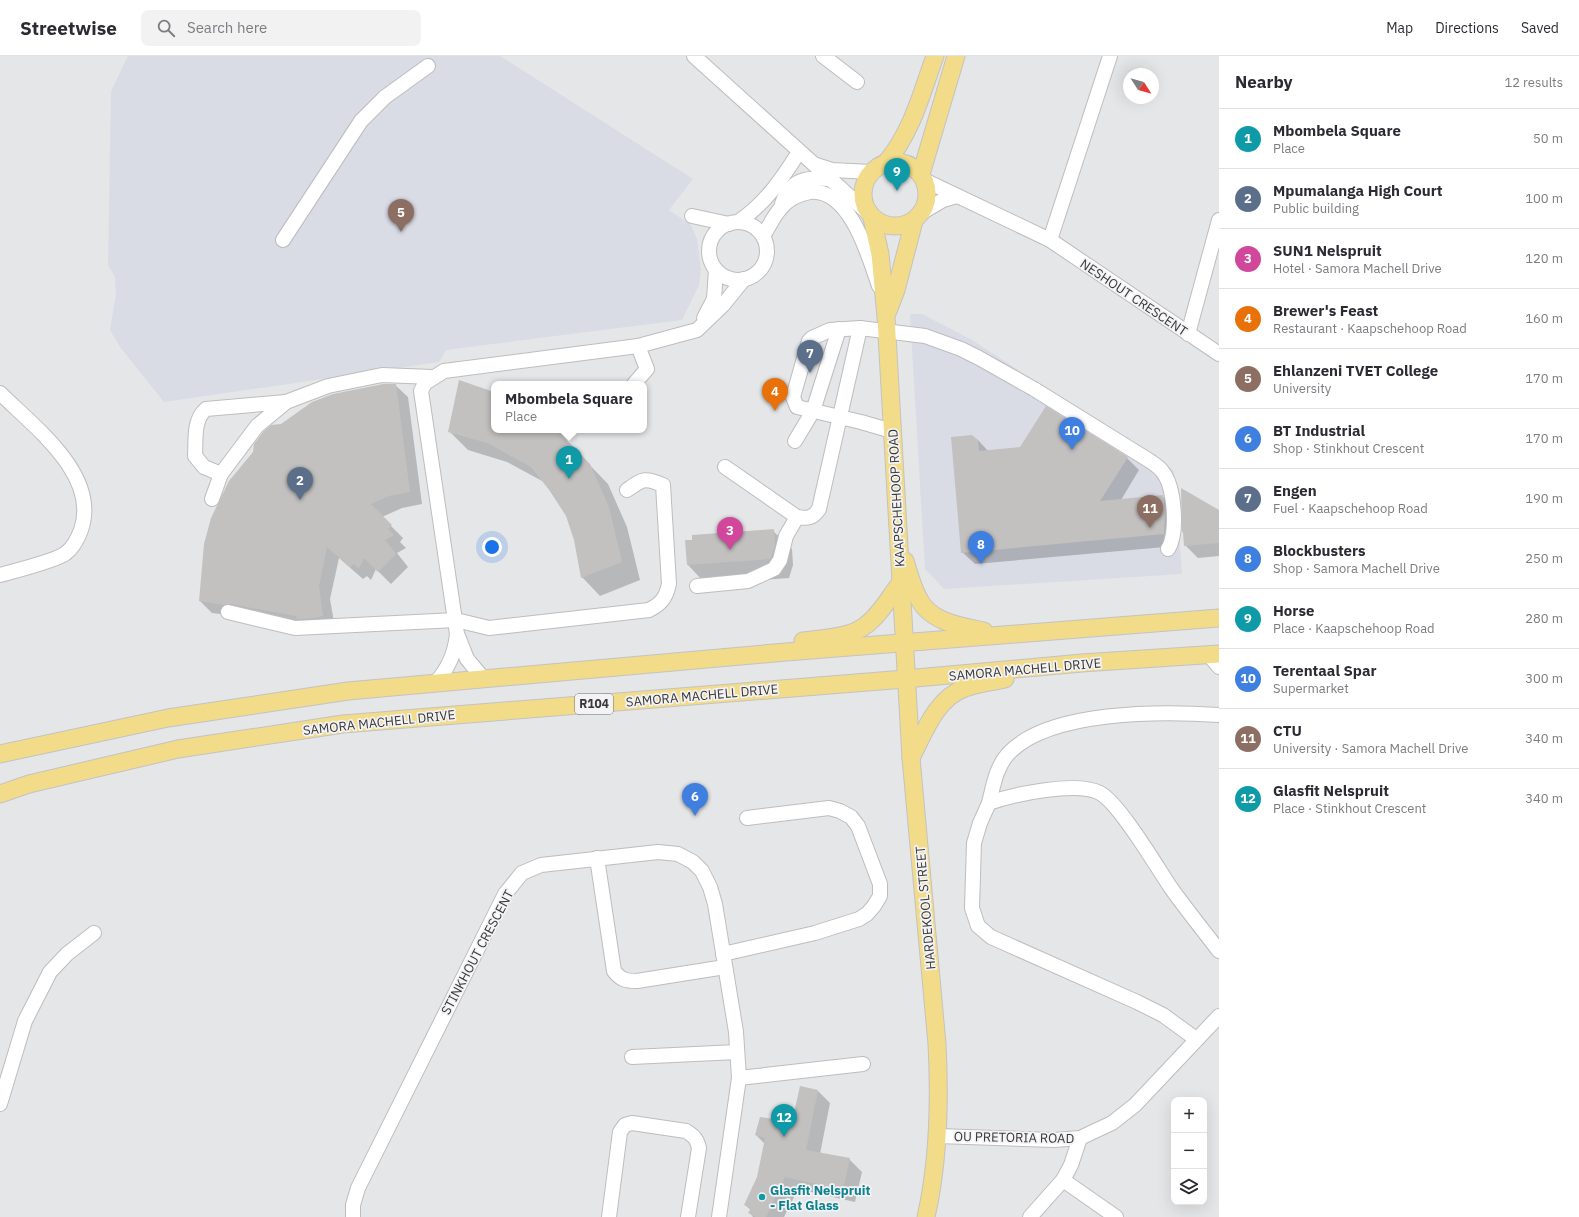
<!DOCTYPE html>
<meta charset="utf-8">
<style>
:root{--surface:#fff;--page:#f2f2f3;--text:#2b2b33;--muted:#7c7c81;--line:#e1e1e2;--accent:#9043b4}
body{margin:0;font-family:"IBM Plex Sans",sans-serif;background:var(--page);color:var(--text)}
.controls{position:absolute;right:12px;bottom:12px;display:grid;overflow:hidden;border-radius:8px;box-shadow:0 4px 16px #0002}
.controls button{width:36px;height:36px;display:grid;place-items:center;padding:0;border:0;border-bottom:1px solid var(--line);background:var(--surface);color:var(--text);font:20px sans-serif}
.compass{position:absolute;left:1123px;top:12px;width:36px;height:36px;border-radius:50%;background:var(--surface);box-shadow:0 4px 16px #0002;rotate:126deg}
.you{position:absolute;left:492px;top:491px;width:14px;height:14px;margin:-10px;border:3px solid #fff;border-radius:50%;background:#1a73e8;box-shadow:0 0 0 6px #1a73e833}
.badge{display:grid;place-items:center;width:26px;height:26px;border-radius:50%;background:var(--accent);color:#fff;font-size:13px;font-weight:700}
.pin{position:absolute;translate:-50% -33px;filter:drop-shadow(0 1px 2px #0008)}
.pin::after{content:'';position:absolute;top:21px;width:14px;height:12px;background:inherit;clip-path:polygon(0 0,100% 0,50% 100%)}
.popup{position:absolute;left:491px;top:325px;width:156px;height:52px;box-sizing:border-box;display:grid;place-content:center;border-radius:8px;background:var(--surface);filter:drop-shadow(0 1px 3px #0005);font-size:13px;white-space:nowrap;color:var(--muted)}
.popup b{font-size:15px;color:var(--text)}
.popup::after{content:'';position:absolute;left:50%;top:100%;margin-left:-8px;border:8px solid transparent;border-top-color:var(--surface)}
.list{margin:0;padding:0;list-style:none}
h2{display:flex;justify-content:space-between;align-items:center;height:52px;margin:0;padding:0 16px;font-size:17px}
h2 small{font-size:13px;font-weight:400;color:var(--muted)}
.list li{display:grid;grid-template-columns:26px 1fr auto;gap:12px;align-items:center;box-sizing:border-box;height:60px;padding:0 16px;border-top:1px solid var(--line)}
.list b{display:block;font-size:15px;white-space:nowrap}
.list p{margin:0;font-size:13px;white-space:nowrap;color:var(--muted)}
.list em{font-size:13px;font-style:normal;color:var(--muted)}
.icon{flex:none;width:22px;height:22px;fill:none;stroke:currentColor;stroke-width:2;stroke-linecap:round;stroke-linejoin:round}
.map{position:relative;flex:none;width:1219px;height:1161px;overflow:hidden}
header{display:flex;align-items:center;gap:24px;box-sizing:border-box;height:56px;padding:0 20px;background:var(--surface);border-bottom:1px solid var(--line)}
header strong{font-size:19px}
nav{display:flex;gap:22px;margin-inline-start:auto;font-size:14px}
.search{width:280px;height:36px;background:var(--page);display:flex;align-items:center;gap:10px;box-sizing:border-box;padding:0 14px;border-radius:8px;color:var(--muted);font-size:15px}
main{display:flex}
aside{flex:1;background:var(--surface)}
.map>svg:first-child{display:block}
</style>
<header>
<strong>Streetwise</strong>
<div class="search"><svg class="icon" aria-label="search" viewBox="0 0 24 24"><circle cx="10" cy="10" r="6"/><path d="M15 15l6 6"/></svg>Search here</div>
<nav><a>Map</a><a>Directions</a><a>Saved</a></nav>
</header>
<main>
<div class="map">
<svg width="1219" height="1161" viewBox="0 0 1219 1161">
<rect width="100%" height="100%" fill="#e5e6e8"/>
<g fill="#d9dce5">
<polygon points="128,0 500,0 693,123 669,154 691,169 697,183 701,214 699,229 682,264 446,294 439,306 164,346 120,291 110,274 116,238 115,221 108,209 111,35"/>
<polygon points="910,258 922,258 972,284 1174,415 1182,518 944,533 925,513"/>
</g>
<g fill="#0003">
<polygon points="395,329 408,341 422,448 402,452 382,461 403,482 400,486 406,492 397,497 408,511 391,528 376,513 371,524 367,520 363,523 339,502 330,543 335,572 212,557 200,545 281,369"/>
<polygon points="494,337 494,374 556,374 608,428 627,471 640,524 600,540 582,521 575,483 567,460 544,426 507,406 468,394 449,375"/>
<polygon points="978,384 988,395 1127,402 1139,414 1121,444 1162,440 1175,452 1176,490 975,508 962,496"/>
<polygon points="1219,456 1219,500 1198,502 1185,489 1185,478 1183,476"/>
<polygon points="773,475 792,493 793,509 789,522 706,528 688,509 686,485"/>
<polygon points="818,1035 830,1047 820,1098 849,1103 862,1116 855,1146 798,1133 784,1161 753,1161 750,1157 751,1154 745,1149 758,1122 765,1088 756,1079 793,1067"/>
</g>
<g fill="#c3c1c0">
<polygon points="459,324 494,336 494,374 557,374 590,408 609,451 622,506 581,522 574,484 566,460 550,435 531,411 487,387 448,376"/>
<polygon points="383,328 396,328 410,436 389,440 371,448 392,469 388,473 394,479 385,484 396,498 378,516 364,502 359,513 354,508 350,511 327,491 319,530 323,560 315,562 297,563 296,560 230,548 224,549 199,545 204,488 211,462 229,425 253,396 254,388 263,376 271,369 281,368 312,346 333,338"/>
<polygon points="1046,350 1128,401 1100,445 1163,439 1165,455 1164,478 961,497 951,381 972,379 978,384 979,395 1020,391"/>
<polygon points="1181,432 1219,454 1219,487 1184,490 1183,476 1182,476"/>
<polygon points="774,473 775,490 770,503 687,509 685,484 692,484 692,479"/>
<polygon points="800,1030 818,1034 806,1094 850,1102 843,1134 785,1121 766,1161 756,1161 748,1157 751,1152 744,1149 757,1121 765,1082 755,1079 760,1061 792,1066"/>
</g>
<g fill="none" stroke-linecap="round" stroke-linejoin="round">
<defs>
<g id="minor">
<polyline points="694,0 868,157"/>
<polyline points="823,0 857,26"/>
<polyline points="816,109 832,114 871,116"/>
<polyline points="924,124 1050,184 1219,298"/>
<path d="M782,148c8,-25 25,-27 47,-25"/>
<polyline points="921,157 943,144 957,140"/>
<polyline points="692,160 729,168"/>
<path d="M738,166c28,-19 43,-42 61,-70"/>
<circle cx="738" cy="195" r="29"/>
<path d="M763,180c6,-9 11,-21 18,-28 7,-9 18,-14 29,-16 40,-4 59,65 69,94"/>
<polyline points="283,184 361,65 385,41 428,10"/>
<polyline points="1050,184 1110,0"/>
<polyline points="704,262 714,243 716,214"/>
<polyline points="1188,278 1219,164"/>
<polyline points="638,290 697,274 723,249 744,223"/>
<path d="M0,337c34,34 100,82 81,137 -3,8 -7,17 -15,23 -10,8 -52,18 -66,22"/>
<path d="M892,375l-31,-9 -64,-15 -4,-10 16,-56 3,-3 18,-8 30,-2 65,8 36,13 18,9 55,31 116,72c4,3 9,6 12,10 13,15 16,63 6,78"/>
<polyline points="795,385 813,355 839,273"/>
<path d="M725,411l72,50c11,2 16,1 22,-8l41,-181"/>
<path d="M221,418l-17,-7 -9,-11c1,-16 -2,-36 11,-47l80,-7"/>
<polyline points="212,443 221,418 257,370 286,346 328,330 382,319 432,321"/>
<polyline points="697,530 748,525 774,513 780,504 786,480 797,461"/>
<path d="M228,556l67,16 161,-8 33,8 160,-18c12,-6 17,-12 20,-26l-6,-99c-19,-8 -20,-6 -36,5"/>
<polyline points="458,580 467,603 483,622"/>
<polyline points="1209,599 1219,611"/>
<path d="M436,626c13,-14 19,-29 21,-48l-36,-243 4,-8 19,-12 194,-25 9,23 -13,15"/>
<path d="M989,747c4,-16 7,-36 19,-49 40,-44 155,-43 211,-39"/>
<path d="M597,802l17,113c7,9 12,10 23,10l88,-14"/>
<polyline points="723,898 815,877 859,863 867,858 874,850 880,840 880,828 858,770 851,761 840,755 829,752 747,762"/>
<path d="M1196,983l-33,-24 -26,-13 -146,-65 -13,-11 -6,-18 2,-65 6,-20 9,-20c25,-9 88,-22 111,-10 19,10 57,74 71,95 15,21 32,42 48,63"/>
<polyline points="632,1001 737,996"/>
<polyline points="739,1022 863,1008"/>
<polyline points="0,1048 25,965 50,916 67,898 94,877"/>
<polyline points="938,1080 1054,1084 1080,1082 1112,1067 1135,1049 1219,960"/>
<polyline points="1063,1124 1116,1161"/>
<polyline points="353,1161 353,1149 358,1132 505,838 522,817 541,809 658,796 678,798 693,806 702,815 710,831 715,848 736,976 739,1022 719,1161"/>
<path d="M609,1161l11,-85 5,-7 7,-2 54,8c8,5 11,8 13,17l-11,69"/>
<polyline points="1030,1161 1063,1124 1071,1109 1080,1082"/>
</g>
<g id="major">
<circle cx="895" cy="138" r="32"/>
<path d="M885,108c27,-32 36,-69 50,-108"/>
<polyline points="921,118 956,0"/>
<path d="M872,162l8,36 6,63 25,441 26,286c3,58 2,116 -11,173"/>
<polyline points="888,255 896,234 914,165"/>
<path d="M905,505c4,12 7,25 13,36 11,25 42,29 66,34"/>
<path d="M803,585c20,-3 47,-3 63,-16 14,-10 24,-29 35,-43"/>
<polyline points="0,698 168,662 348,635 786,596 1219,562"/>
<path d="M911,702c13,-25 25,-60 54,-70 13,-5 27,-6 40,-9"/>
<polyline points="0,738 29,728 178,693 343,668 905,623 1082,607 1219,598"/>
</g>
</defs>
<use href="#minor" stroke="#bdbdbf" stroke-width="16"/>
<use href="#major" stroke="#c3c3c4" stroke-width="19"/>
<use href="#minor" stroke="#fff" stroke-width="14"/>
<use href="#major" stroke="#f2db89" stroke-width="17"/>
</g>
<circle fill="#0f9aa8" stroke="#f3f3f5" stroke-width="1.5" cx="762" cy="1141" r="4"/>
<g text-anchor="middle" stroke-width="3.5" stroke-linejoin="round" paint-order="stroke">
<rect fill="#f3f3f5" stroke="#707071" stroke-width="1" x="575" y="638" width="38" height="20" rx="3"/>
<g font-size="12" font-weight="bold" fill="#383839">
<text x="594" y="652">R104</text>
</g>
<g font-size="13" fill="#383839" stroke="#f3f3f5">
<text transform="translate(1134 241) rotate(34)" y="5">NESHOUT CRESCENT</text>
<text transform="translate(896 442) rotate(-93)" y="5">KAAPSCHEHOOP ROAD</text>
<text transform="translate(1025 613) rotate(-5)" y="5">SAMORA MACHELL DRIVE</text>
<text transform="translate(702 639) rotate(-5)" y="5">SAMORA MACHELL DRIVE</text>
<text transform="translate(379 666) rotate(-6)" y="5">SAMORA MACHELL DRIVE</text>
<text transform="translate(925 852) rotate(-95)" y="5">HARDEKOOL STREET</text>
<text transform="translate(477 896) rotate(-62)" y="5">STINKHOUT CRESCENT</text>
<text transform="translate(1014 1081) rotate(1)" y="5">OU PRETORIA ROAD</text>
</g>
<g font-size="13" font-weight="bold" fill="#0d838f" stroke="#f3f3f5" text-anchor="start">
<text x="770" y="1139">Glasfit Nelspruit<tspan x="770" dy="15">- Flat Glass</tspan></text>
</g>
</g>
</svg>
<div class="controls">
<button>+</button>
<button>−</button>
<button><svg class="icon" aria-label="layers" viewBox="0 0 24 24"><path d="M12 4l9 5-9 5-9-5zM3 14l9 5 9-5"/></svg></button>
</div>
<svg class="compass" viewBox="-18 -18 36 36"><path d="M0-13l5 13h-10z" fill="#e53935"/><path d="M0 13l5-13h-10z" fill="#7c7c81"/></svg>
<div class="you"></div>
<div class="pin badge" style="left:569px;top:423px;background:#0f9aa8">1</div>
<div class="popup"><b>Mbombela Square</b>Place</div>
<div class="pin badge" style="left:300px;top:444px;background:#5c6f8a">2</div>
<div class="pin badge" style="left:730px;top:494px;background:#d1479c">3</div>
<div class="pin badge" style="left:775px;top:355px;background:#e8710a">4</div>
<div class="pin badge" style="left:401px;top:176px;background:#8d6e63">5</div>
<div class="pin badge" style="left:695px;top:760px;background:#3f7fe0">6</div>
<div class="pin badge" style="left:810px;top:317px;background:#5c6f8a">7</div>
<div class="pin badge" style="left:981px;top:508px;background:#3f7fe0">8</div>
<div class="pin badge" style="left:897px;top:135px;background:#0f9aa8">9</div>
<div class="pin badge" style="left:1072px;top:394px;background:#3f7fe0">10</div>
<div class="pin badge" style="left:1150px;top:472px;background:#8d6e63">11</div>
<div class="pin badge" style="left:784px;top:1081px;background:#0f9aa8">12</div>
</div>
<aside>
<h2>Nearby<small>12 results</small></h2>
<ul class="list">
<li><span class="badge" style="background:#0f9aa8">1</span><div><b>Mbombela Square</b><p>Place</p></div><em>50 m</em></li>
<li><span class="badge" style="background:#5c6f8a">2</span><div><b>Mpumalanga High Court</b><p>Public building</p></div><em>100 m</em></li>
<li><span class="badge" style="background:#d1479c">3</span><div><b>SUN1 Nelspruit</b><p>Hotel · Samora Machell Drive</p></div><em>120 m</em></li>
<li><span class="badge" style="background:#e8710a">4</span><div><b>Brewer's Feast</b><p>Restaurant · Kaapschehoop Road</p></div><em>160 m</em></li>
<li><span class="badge" style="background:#8d6e63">5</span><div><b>Ehlanzeni TVET College</b><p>University</p></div><em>170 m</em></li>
<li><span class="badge" style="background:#3f7fe0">6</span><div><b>BT Industrial</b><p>Shop · Stinkhout Crescent</p></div><em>170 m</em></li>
<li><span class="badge" style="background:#5c6f8a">7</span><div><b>Engen</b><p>Fuel · Kaapschehoop Road</p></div><em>190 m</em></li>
<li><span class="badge" style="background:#3f7fe0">8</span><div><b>Blockbusters</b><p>Shop · Samora Machell Drive</p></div><em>250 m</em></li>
<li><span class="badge" style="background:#0f9aa8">9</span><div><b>Horse</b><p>Place · Kaapschehoop Road</p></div><em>280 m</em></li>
<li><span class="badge" style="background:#3f7fe0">10</span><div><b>Terentaal Spar</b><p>Supermarket</p></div><em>300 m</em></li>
<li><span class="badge" style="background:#8d6e63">11</span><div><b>CTU</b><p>University · Samora Machell Drive</p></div><em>340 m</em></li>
<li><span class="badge" style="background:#0f9aa8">12</span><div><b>Glasfit Nelspruit</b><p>Place · Stinkhout Crescent</p></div><em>340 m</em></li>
</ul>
</aside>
</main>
